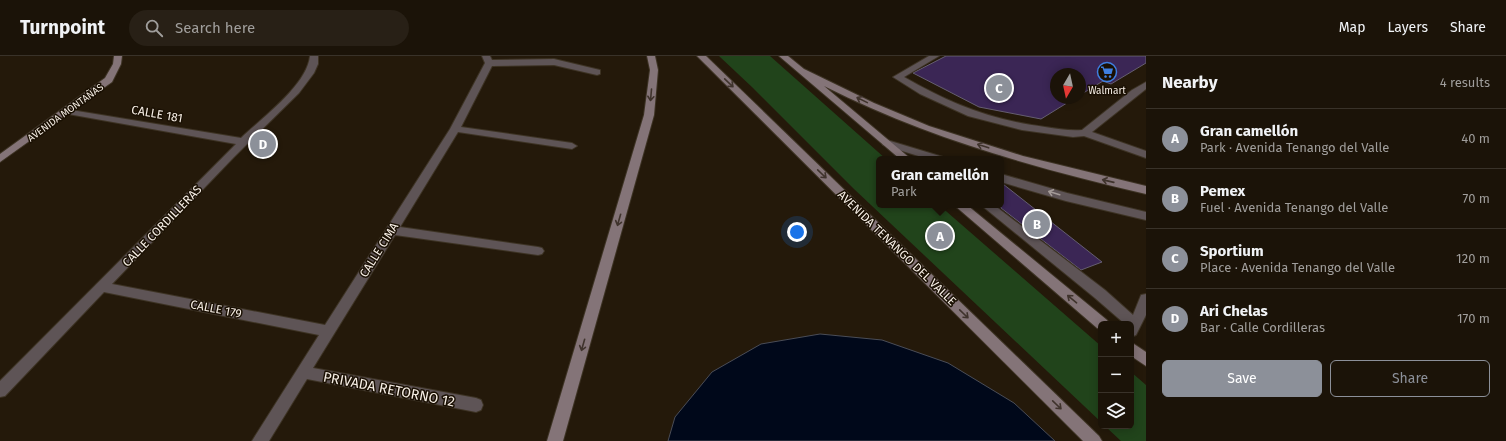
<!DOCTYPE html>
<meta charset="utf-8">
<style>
:root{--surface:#1b1308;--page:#282016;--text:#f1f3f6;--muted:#a09e9c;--line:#393229;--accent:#8c9099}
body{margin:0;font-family:"Fira Sans",sans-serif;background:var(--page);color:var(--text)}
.controls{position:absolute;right:12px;bottom:12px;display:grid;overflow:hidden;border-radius:6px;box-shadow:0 2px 10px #0003}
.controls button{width:36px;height:36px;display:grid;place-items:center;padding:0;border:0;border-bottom:1px solid var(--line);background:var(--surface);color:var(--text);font:20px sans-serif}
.compass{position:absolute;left:1050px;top:12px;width:36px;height:36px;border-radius:50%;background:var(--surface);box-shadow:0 2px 10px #0003;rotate:189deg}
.you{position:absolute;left:797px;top:176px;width:14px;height:14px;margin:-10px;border:3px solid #fff;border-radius:50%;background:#1a73e8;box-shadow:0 0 0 6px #1a73e833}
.badge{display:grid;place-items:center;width:26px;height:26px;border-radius:50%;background:var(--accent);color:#fff;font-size:13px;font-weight:700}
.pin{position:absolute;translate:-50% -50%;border:2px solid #fff;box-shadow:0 1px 4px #0006}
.popup{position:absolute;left:876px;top:100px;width:128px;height:52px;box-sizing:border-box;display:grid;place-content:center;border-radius:6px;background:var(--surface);filter:drop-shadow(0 1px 3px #0005);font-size:13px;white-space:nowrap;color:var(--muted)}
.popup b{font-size:15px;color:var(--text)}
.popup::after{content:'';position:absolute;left:50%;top:100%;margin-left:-8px;border:8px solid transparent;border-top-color:var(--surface)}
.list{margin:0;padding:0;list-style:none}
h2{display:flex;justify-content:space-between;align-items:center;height:52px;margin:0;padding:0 16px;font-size:17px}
h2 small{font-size:13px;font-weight:400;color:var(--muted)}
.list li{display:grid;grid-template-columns:26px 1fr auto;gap:12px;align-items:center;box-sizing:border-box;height:60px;padding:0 16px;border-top:1px solid var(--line)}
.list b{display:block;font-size:15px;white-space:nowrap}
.list p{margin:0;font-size:13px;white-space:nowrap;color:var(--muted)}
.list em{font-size:13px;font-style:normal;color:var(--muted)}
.actions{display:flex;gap:8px;padding:12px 16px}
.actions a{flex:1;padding:9px 0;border:1px solid var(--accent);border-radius:6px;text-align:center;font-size:14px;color:var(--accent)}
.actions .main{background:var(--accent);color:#fff}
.icon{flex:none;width:22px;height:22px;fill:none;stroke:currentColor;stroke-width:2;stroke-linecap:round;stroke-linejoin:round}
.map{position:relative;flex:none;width:1146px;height:385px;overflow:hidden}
header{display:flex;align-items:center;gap:24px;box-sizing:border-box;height:56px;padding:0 20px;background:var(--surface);border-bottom:1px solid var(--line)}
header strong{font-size:19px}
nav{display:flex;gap:22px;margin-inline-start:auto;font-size:14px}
.search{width:280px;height:36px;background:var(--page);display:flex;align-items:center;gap:10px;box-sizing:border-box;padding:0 14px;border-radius:22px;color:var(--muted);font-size:15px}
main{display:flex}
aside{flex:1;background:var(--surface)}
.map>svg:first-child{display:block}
</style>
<header>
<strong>Turnpoint</strong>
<div class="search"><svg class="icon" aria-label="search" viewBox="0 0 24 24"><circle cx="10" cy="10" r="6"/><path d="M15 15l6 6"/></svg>Search here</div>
<nav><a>Map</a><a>Layers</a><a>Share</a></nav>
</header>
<main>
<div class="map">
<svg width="1146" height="385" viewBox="0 0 1146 385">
<rect width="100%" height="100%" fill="#24190a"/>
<g fill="#21441b">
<polygon points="719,0 770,0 886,103 879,103 879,149 939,149 1101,290 1101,366 854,133 753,32"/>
<polygon points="1131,316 1146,329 1146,385 1121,385 1105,370 1131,370"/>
</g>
<polygon fill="#00081a" stroke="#4a4d57" points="820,278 882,284 948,307 1014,347 1055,385 668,385 675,361 712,316 761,288"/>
<g fill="#3b2655" stroke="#655e70">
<polygon points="946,0 1146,0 1146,7 1111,28 1103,25 1080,39 1080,18 1056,18 1056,42 1075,42 1041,63 979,51 913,17"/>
<polygon points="1001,128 1003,128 1102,206 1081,214 1001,152"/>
</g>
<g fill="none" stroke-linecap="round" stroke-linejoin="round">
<defs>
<g id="lane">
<path d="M929,0h10l-35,21c47,27 87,43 141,50 13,2 25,4 37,3l50,-40 14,-8v7l-54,43 54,19v7l-62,-22 -11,1 -51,-7 -54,-14 -48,-22 -27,-17z"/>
<polygon points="887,84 943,101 944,103 928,103 883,89 882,87"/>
<polygon points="1001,118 1067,137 1146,156 1146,164 1066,145 1001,126"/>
<polygon points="981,149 994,149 1105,234 1133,259 1141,239 1146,238 1146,259 1136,279 1131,281 1131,268 1125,268 1095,242"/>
</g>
<path id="street" d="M310,0h8v8l-4,9 -15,20 -65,64 -122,127 213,41 125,-196 35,-66 -3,-7h8l2,4 62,-1 46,11v4l-3,1 -43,-10 -62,1 -31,61 111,16 5,3 -5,3 -114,-17 -58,95 138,20 4,1 2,3 -2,3 -4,1 -143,-20 -82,133 163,30 5,2 2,5 -2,5 -5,2 -169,-33 -38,62h-17l67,-106 -215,-43 -99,104 -5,1v-16l236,-237 -168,-30 -3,-1 -2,-2 2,-2 176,29c21,-20 66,-53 69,-82z"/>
<g id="secondary">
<polygon points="114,0 122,0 121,8 112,26 0,106 0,98 105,22 113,8"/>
<polygon points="647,0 655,0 658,14 654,59 563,385 547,385 644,59 650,14"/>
<polygon points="697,0 706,0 1099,380 1102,385 1083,385"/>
<path d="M779,0h9l16,13 70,34 55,23 94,30 123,30v8c-111,-26 -219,-56 -322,-108l87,73h-11z"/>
<polygon points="954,149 967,149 1107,264 1109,268 1101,268 1101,273 1097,272"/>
<polygon points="1131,286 1146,296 1146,310 1131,300"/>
</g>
</defs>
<use href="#lane" stroke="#3d3324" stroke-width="2"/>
<use href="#street" stroke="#3d3324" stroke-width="2"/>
<use href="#secondary" stroke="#3d3324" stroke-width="2"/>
<use href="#lane" fill="#5e5456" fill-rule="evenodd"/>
<use href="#street" fill="#5e5456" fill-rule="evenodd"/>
<use href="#secondary" fill="#847478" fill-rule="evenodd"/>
</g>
<defs><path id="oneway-shaft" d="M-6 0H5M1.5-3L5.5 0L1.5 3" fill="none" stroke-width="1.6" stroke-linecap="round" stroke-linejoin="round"/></defs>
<g stroke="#3f332c">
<use href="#oneway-shaft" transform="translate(729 27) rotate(44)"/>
<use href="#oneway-shaft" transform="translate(651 39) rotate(95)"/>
<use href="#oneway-shaft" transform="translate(862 44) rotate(-154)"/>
<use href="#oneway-shaft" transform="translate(983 90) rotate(-162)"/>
<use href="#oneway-shaft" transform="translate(822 118) rotate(44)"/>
<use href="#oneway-shaft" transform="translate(1108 125) rotate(-167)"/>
<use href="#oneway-shaft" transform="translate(619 164) rotate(106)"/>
<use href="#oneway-shaft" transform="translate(1072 243) rotate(-140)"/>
<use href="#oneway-shaft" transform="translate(964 258) rotate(44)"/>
<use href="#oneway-shaft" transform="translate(583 289) rotate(106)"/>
<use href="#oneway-shaft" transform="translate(1057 349) rotate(44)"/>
</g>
<use stroke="#a39a97" href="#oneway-shaft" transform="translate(1054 137) rotate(-163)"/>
<defs>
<symbol id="supermarket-ring" viewBox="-11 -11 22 22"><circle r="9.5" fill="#1a1003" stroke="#3f7fe0" stroke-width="1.5"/><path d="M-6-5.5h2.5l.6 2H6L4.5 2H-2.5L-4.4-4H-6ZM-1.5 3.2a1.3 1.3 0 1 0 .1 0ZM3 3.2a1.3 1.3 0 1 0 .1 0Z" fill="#3f7fe0"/></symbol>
</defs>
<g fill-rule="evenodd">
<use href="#supermarket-ring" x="1096" y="5" width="22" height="22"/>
</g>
<g text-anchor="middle" stroke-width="3" stroke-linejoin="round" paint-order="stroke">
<g font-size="10" fill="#f7efe6" stroke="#1a1003">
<text x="1107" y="38">Walmart</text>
</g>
<g font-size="10" fill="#f7efe6" stroke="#1a1003">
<text transform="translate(65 56) rotate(-36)" y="4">AVENIDA MONTAÑAS</text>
</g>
<g font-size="12" fill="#f7efe6" stroke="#1a1003">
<text transform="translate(157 58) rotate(10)" y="4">CALLE 181</text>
<text transform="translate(162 170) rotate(-46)" y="4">CALLE CORDILLERAS</text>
<text transform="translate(897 192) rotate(44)" y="4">AVENIDA TENANGO DEL VALLE</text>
<text transform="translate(379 194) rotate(-58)" y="4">CALLE CIMA</text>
<text transform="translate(216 253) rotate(11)" y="4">CALLE 179</text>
</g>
<g font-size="14" fill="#f7efe6" stroke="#1a1003">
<text transform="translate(389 333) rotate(11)" y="5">PRIVADA RETORNO 12</text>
</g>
</g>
</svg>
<div class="controls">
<button>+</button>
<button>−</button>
<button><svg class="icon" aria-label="layers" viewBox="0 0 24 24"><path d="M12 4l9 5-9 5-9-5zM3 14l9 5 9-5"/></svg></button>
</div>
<svg class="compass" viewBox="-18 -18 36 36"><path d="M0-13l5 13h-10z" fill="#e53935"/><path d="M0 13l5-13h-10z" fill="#a09e9c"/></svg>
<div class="you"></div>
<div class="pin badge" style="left:940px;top:180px">A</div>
<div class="popup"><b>Gran camellón</b>Park</div>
<div class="pin badge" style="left:1037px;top:168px">B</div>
<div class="pin badge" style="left:999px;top:32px">C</div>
<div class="pin badge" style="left:263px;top:88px">D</div>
</div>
<aside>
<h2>Nearby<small>4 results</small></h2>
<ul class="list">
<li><span class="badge">A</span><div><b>Gran camellón</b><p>Park · Avenida Tenango del Valle</p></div><em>40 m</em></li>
<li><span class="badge">B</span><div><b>Pemex</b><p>Fuel · Avenida Tenango del Valle</p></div><em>70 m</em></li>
<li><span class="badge">C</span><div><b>Sportium</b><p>Place · Avenida Tenango del Valle</p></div><em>120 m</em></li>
<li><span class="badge">D</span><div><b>Ari Chelas</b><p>Bar · Calle Cordilleras</p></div><em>170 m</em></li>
</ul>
<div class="actions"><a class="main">Save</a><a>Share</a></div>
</aside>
</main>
